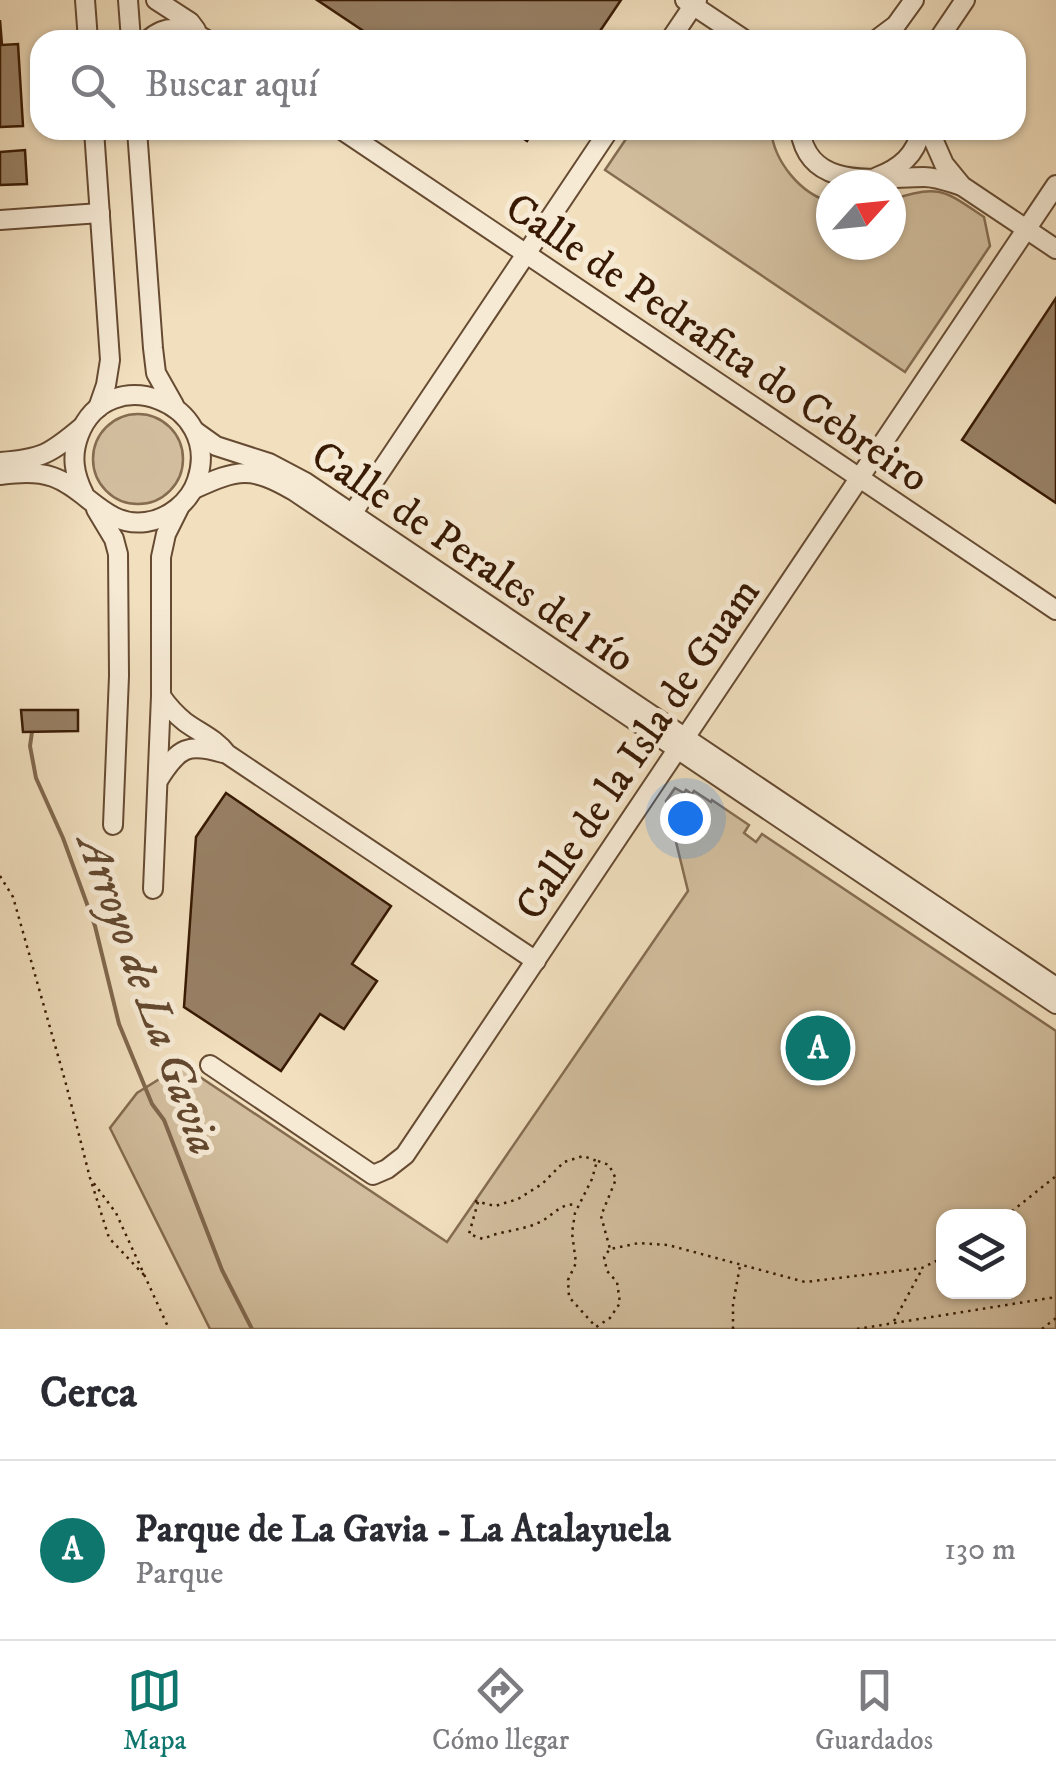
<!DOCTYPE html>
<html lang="es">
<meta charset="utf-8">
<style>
:root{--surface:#fff;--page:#f7f7f7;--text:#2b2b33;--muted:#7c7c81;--line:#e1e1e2;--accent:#0f766e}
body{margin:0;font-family:"IM FELL DW Pica",serif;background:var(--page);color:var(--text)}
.controls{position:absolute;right:30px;bottom:30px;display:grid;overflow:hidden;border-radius:20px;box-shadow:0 2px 8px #0004}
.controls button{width:90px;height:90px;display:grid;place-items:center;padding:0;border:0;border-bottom:2px solid var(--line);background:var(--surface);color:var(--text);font:50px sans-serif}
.compass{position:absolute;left:816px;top:170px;width:90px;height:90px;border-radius:50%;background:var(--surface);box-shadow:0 2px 8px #0004;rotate:63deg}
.you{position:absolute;left:685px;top:818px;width:35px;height:35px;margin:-25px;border:8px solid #fff;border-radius:50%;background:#1a73e8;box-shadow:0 0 0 15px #1a73e833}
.badge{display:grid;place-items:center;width:65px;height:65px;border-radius:50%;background:var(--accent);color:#fff;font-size:32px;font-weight:700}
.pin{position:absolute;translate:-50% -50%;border:5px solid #fff;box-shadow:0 2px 10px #0006}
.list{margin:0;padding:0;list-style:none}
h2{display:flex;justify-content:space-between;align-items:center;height:130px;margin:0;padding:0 40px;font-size:42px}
h2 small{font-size:32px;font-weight:400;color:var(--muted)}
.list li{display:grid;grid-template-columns:65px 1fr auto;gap:30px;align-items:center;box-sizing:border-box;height:180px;padding:0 40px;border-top:2px solid var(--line)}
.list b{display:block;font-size:38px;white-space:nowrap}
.list p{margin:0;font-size:32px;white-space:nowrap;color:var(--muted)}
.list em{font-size:32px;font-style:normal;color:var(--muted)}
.icon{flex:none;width:55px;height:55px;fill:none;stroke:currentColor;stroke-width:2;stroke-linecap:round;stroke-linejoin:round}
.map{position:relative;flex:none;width:1056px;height:1329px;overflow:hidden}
.search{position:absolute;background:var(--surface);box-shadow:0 2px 8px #0004;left:30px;right:30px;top:30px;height:110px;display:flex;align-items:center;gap:25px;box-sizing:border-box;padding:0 35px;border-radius:30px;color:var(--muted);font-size:38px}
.sheet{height:310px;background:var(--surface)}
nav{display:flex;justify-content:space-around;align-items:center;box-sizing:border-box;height:140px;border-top:2px solid var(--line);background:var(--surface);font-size:28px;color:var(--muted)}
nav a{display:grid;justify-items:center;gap:5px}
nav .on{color:var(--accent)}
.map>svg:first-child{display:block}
</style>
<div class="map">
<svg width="1056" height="1329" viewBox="0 0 1056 1329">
<rect width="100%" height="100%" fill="#f1dfbe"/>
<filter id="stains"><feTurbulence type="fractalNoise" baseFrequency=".002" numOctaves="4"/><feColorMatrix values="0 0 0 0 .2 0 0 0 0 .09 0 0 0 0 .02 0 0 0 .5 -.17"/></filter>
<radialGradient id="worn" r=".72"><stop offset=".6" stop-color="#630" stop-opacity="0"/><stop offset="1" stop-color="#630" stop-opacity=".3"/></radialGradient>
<g fill="#d2be9e" stroke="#856c51" stroke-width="2.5" fill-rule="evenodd">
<path d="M632,130h139c3,31 29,64 60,72v43h60v-45c48,-17 54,-9 93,17l6,29 -85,126 -300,-202z"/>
<circle cx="138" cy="459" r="45"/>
<path d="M675,788l9,5 2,-3 6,4 2,-3 17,11 1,-2 37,25 -5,8 12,9 6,-8 294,197v298h-846l-100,-201 27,-35 45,-28 265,177 241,-351 -22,-90zM944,1216h74v76h-74z"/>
</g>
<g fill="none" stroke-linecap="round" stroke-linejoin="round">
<polyline stroke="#81684e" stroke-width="4" points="32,732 30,746 36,778 63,838 95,926 119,1024 152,1104 164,1120 222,1270 252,1329"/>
</g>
<g fill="#988065" stroke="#381a04" stroke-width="2.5">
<polygon points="317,0 621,0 594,40 377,40"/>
<polygon points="0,20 2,45 18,44 23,126 0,127"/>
<polygon points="511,130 534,130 527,141"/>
<polygon points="25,150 27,184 0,185 0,152"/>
<polygon points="1056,298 1056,503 962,440"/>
<polygon points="21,710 78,710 78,731 23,732"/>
<polygon points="226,793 391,906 352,964 377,981 344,1029 320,1014 281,1071 184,1007 196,837"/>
</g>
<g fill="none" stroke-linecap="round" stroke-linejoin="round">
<defs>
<g id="minor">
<polyline points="85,0 88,40"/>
<polyline points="128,0 131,40"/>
<polyline points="156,0 190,22 196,30"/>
<polyline points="685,0 745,40"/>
<path d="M148,40c18,-17 39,-13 59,0"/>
<polyline points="670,40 697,0"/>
<polyline points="876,40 896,25 914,0"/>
<polyline points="938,40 965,0"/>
<polyline points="94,130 110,360 106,385 98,408"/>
<polyline points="137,130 153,348 156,373 174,405"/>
<polyline points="342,130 1056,610"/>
<path d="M800,130c9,63 80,47 124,47 13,0 25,5 38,9"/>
<polyline points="929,130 944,164 962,186 1056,249"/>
<path d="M877,177c23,-9 39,-22 44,-47"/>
<polyline points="0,220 100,213"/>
<polyline points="195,431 216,446 269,463 305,482 1056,987"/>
<path d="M0,462c42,-3 50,-8 82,-35"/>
<path d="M0,475c17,-2 36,-4 53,2 34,12 53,51 93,45 22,-3 44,-20 51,-42 26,-78 -89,-121 -118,-45 -8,21 -5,39 5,59"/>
<path d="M194,489c44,-20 57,-23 100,2l762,513"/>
<polyline points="96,509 114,539 118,554 119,676 113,825"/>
<polyline points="352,514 609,130"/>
<path d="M161,696c7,10 14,18 24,26 15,11 31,17 42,32l309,207"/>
<path d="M159,779c20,-32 29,-36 64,-26"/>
<polyline points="153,889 161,696 161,557 166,534 179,508"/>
<polyline points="210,1065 373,1175 387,1169 405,1155 1056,185"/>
</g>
</defs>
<use href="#minor" stroke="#664b32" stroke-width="22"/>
<g stroke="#381a04" stroke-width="2.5" stroke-dasharray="2.5 5" stroke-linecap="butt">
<polyline points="0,876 13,897 66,1084 90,1178 116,1213 169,1329"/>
<polyline points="598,1161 609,1165 616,1179 601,1216 610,1249"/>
<polyline points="92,1184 109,1238 144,1275"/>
<polyline points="475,1201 495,1206 518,1199 542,1184 564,1162 583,1156 597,1161 592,1179 575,1213 572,1233 576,1263 568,1280 569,1297 596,1327 610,1318 620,1303 617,1282 607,1271 604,1257 610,1249 639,1243 668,1245 805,1282 922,1268 944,1257"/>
<path d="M478,1202l-9,32 14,5c19,-9 39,-8 57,-17 14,-7 21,-20 37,-17"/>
<polyline points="1006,1216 1056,1176"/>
<polyline points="894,1321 921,1271"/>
<polyline points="733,1329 733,1304 740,1266"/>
<polyline points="857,1329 1056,1297"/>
<polyline points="1042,1329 1056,1318"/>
</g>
<use href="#minor" stroke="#f6ead5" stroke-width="18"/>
</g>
<g text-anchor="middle" stroke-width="10" stroke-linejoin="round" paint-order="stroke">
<g font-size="42" fill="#381a04" stroke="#f6ead5">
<text transform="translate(718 341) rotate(34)" y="15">Calle de Pedrafita do Cebreiro</text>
<text transform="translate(474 555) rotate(34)" y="15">Calle de Perales del río</text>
<text transform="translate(636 748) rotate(-56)" y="15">Calle de la Isla de Guam</text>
</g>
<g font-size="45" font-style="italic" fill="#63482f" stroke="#f6ead5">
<text transform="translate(150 994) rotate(70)" y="16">Arroyo de La Gavia</text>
</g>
</g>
<rect width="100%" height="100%" filter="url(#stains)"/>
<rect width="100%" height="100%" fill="url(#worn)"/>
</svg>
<div class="controls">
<button><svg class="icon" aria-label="layers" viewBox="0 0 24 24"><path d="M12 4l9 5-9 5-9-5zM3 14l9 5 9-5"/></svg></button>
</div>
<svg class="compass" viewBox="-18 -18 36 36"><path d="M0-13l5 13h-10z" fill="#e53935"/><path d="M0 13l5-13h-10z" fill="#7c7c81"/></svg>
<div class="you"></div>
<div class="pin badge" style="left:818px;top:1048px">A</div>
<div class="search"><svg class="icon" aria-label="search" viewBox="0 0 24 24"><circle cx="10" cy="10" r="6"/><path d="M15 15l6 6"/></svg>Buscar aquí</div>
</div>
<section class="sheet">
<h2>Cerca<small></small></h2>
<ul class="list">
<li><span class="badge">A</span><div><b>Parque de La Gavia - La Atalayuela</b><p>Parque</p></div><em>130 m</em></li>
</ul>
</section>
<nav>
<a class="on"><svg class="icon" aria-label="map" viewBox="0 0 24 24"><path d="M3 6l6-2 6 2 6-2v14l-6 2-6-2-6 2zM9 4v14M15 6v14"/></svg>Mapa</a>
<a><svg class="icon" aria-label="directions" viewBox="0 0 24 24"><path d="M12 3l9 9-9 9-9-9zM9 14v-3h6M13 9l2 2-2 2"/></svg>Cómo llegar</a>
<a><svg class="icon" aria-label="saved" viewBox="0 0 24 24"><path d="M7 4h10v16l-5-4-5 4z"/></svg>Guardados</a>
</nav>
